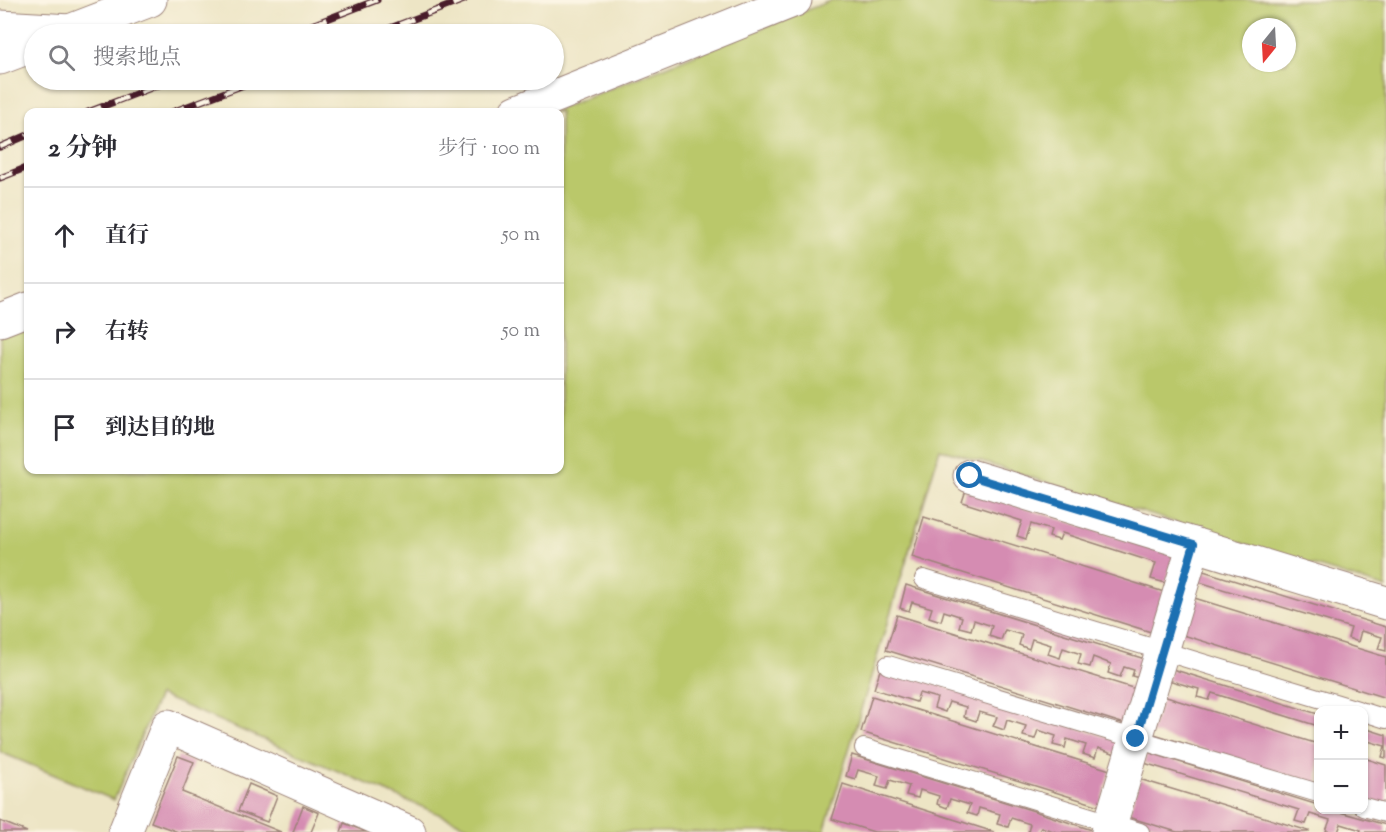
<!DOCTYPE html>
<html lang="zh">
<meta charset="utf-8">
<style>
:root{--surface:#fff;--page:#f2f2f3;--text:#2b2b33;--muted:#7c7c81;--line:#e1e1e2}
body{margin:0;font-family:"Sorts Mill Goudy","Noto Serif SC",serif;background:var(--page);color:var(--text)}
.controls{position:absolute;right:18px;bottom:18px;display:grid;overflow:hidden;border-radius:12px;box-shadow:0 2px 4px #0004}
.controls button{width:54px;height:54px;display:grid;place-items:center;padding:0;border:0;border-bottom:2px solid var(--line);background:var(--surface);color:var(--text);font:30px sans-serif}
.compass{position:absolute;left:1242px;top:18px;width:54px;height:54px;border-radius:50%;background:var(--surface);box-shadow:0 2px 4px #0004;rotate:198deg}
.stop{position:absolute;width:18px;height:18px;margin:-14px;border:4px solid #1f6fb2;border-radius:50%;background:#fff}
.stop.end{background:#1f6fb2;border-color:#fff;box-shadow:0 2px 6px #0008}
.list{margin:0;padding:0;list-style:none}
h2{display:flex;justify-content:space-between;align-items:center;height:78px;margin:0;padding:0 24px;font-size:26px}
h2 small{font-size:20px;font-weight:400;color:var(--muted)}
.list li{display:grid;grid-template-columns:39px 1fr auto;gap:18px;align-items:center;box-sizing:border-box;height:96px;padding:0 24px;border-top:2px solid var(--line)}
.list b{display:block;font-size:22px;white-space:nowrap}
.list em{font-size:20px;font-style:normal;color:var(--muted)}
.icon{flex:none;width:33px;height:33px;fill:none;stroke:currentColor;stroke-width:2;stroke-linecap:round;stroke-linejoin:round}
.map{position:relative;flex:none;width:1386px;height:832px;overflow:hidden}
.search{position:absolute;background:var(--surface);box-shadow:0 2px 4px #0004;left:24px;top:24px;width:540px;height:66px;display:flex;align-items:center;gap:15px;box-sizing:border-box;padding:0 21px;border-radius:33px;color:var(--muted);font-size:22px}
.panel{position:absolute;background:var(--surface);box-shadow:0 2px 4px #0004;left:24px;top:108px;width:540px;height:366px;border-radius:12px}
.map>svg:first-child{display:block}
</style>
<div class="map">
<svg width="1386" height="832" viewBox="0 0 1386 832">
<rect width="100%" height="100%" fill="#fcf5e5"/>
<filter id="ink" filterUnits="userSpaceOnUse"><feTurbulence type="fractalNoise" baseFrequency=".0167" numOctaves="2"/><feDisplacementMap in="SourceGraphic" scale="12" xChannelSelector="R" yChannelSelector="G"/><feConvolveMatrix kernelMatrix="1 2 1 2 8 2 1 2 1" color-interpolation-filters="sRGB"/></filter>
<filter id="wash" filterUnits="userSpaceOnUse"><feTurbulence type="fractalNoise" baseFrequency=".008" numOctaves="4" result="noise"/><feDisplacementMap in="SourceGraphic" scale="24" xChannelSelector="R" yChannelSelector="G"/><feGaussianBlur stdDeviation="1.35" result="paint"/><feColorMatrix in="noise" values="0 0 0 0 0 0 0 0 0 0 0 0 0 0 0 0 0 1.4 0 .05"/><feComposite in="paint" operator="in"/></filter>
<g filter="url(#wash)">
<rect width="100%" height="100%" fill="#ede5c5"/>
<path fill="#bac86b" stroke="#82744b" stroke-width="1.5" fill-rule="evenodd" d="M832,0h554v588l-446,-139 -116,383h-343l-322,-137 -45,105 -114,-48v-418l28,-12v148h532v-358h-8zM1251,27h36v36h-36z"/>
<g id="blocks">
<g fill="#d58cb2">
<polygon points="966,490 1175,555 1166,583 1151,579 1156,563 1062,533 1059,540 1049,537 1051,530 1031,524 1026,539 1017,536 1022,521 962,502"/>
<polygon points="924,517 1164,592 1151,632 912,557"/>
<polygon points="1200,570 1386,627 1386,651 1378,649 1382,637 1361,631 1358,642 1348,638 1351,628 1196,581"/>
<polygon points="906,585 1145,659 1139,678 1132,676 1134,670 1124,667 1120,677 1108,673 1111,664 1093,657 1090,667 1078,664 1081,654 1063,648 1060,658 1048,654 1051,645 1032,639 1029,649 1019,645 1022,635 1005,630 1001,640 989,636 992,626 974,620 971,630 959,627 962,617 944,611 941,621 929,617 932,608 912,602 909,611 900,608"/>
<polygon points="1191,597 1386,657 1386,698 1180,634"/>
<polygon points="897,615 1136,689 1125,724 886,650"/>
<polygon points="881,667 1120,741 1116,754 1098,748 1095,758 1083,754 1086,745 1067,739 1065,748 1053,745 1056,736 1038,730 1035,739 1023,736 1026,726 1007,720 1004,730 993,726 997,717 979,712 976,721 964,717 966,707 949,702 945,712 934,708 937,698 919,693 916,702 874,689"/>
<polygon points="1172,669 1318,714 1318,726 1212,693 1209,700 1197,697 1199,689 1168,680"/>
<polygon points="872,696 1110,770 1100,806 861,732"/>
<polygon points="1163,696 1318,744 1318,785 1151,733"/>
<polygon points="1364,728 1386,735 1386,758 1382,757 1385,746 1364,740"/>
<polygon points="1147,752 1318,805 1318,810 1333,810 1386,825 1386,832 1360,832 1361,830 1341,824 1338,832 1326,831 1330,820 1310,814 1306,824 1295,821 1299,810 1144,763"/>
<polygon points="852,755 1034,811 1098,832 1056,832 1041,827 1039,832 1028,832 1030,824 1011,818 1008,827 997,824 1000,814 979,808 977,816 967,813 970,805 950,799 947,808 937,804 939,796 920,790 918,798 906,795 909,786 890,780 887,789 876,786 879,776 858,770 855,779 846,776"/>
<polygon points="178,756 194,762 182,792 281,832 178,832 151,822"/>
<polygon points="1364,758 1386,765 1386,806 1364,799"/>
<polygon points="1139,779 1309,831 1308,832 1177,832 1128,817"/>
<polygon points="249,784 277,796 267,822 238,811"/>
<polygon points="843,784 934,813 994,832 874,832 832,819"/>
<polygon points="303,806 319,813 311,832 293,832"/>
<polygon points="0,821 27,832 0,832"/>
<polygon points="344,823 367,832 341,832"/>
</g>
</g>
</g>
<g filter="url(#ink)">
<use href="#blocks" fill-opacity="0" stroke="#9c8278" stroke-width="1.5"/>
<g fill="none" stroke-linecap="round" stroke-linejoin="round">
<defs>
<g id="service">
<polyline points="924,579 1358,710"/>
<polyline points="888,665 1318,793"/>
<polyline points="1364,712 1386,719"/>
<polyline points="864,748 1140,832"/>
<polyline points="1364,807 1386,813"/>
</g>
<g id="minor">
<polyline points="516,112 795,0"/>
<polyline points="0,320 28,309"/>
<polyline points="970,476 1386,603"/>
<polyline points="125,832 168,726 409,832"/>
<polyline points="1108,832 1194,544"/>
</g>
<g id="tertiary">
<polyline points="0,27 70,31"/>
<polyline points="62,34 150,0"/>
<polyline points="0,58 34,45"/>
</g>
</defs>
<use href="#service" stroke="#9c8278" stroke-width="20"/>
<use href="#minor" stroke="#9c8278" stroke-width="35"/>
<use href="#tertiary" stroke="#9c8278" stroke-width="35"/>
<use href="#service" stroke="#fff" stroke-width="18"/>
<use href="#minor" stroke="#fff" stroke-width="33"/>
<use href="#tertiary" stroke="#fff" stroke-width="33"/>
<defs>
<g id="rail">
<polyline points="288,34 377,0"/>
<polyline points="374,34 464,0"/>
<polyline points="88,112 172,80"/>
<polyline points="172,112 257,80"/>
<polyline points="0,147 28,135"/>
<polyline points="0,178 28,167"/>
</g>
</defs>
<use href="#rail" stroke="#4a1f2b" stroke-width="7"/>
<use href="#rail" stroke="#fcf5e5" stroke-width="4.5" stroke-dasharray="14" stroke-linecap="butt"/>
</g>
</g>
<g fill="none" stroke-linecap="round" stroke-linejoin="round" filter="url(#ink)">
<polyline stroke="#1f6fb2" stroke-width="8" points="970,476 1194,544 1136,739"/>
</g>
</svg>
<div class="controls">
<button>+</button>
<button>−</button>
</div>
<svg class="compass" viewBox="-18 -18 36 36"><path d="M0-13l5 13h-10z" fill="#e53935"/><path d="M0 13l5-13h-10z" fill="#7c7c81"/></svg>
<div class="stop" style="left:970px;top:476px"></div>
<div class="stop end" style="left:1136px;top:739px"></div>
<div class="search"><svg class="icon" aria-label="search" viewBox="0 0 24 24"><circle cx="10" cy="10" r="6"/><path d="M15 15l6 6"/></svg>搜索地点</div>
<section class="panel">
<h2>2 分钟<small>步行 · 100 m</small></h2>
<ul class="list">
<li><svg class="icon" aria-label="ahead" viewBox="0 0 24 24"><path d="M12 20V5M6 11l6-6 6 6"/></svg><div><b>直行</b></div><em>50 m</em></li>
<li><svg class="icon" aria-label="right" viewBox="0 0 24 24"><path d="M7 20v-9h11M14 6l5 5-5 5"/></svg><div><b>右转</b></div><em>50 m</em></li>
<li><svg class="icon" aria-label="arrive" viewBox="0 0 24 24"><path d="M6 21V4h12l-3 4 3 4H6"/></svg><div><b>到达目的地</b></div></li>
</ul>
</section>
</div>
